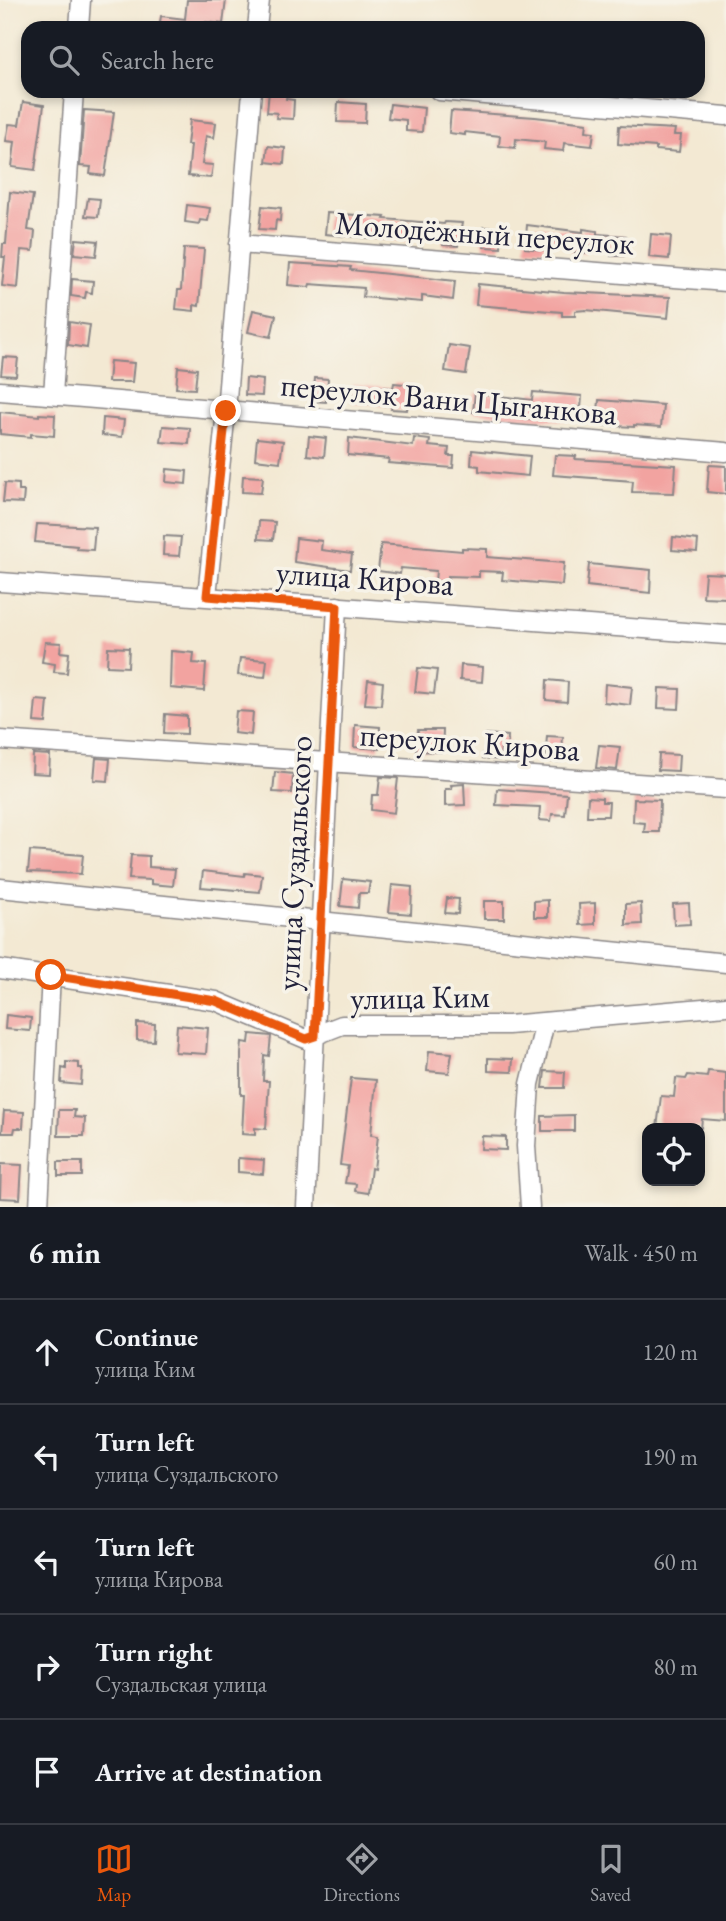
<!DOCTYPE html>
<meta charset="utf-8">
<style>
:root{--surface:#171b24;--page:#242831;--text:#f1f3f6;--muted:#9ea1a6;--line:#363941;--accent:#ea580c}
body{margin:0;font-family:"EB Garamond",serif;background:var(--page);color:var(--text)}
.controls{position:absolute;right:21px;bottom:21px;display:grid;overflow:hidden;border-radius:14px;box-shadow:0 4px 10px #0003}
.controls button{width:63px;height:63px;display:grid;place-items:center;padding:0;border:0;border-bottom:2px solid var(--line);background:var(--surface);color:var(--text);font:35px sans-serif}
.stop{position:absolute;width:21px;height:21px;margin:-16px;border:5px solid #ea580c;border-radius:50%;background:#fff}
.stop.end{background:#ea580c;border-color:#fff;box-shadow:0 2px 7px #0008}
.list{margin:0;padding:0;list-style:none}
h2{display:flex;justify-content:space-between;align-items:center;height:91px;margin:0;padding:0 28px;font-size:30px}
h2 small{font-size:23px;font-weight:400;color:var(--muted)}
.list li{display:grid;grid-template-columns:46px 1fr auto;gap:21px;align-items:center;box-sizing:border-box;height:105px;padding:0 28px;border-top:2px solid var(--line)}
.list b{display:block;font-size:26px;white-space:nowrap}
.list p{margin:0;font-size:23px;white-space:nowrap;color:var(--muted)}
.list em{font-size:23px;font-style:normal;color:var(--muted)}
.icon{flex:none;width:38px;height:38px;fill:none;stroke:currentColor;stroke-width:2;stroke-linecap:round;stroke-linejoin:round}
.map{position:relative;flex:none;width:726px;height:1207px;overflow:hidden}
.search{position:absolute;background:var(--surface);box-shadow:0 4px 10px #0003;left:21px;right:21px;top:21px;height:77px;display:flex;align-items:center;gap:18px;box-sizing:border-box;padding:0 24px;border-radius:21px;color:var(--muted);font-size:26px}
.sheet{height:616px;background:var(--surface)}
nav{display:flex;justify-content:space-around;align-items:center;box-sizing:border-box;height:98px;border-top:2px solid var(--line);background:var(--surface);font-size:19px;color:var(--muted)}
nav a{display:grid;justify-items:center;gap:4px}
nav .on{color:var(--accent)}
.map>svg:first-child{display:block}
</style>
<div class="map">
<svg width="726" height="1207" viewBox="0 0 726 1207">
<rect width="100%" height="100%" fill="#f7f3e8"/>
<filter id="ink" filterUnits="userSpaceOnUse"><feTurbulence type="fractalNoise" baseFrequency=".0143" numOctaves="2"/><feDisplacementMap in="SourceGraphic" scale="14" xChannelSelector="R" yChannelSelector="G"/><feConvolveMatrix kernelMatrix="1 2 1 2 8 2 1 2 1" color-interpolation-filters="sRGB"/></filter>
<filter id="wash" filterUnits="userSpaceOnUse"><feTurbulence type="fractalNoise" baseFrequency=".00686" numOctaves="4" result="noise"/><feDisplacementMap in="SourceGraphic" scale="28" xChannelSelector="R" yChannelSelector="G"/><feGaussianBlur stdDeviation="1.57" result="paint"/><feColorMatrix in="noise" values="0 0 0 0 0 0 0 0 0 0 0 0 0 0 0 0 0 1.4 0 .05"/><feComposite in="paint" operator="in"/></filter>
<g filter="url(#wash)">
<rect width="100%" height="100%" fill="#f3e9d3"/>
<g id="blocks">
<g fill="#f2a3a0">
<polygon points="187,0 226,0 223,24 206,22 205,28 159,28 161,16 185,19"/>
<polygon points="269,91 287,93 286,99 294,100 293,119 276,118 277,113 267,112"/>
<polygon points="23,102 44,105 35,170 12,167 15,142 6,141 9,124 19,125"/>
<polygon points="338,102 366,104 365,123 337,122"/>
<polygon points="390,104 424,108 422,132 406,131 406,120 388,118"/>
<polygon points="84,110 114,112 105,176 90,174 91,167 80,166"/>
<polygon points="451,111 535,117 587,123 586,131 594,132 592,146 564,143 563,151 544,149 545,142 516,139 515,148 499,146 500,136 465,132 465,135 449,133"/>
<polygon points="190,120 216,123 214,138 206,136 202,164 213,165 211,178 188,176 191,145 187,145"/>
<polygon points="619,126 675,129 674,135 681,135 679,152 656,150 656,147 618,144"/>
<polygon points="268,146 285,148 284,164 266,162"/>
<polygon points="10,192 33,195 28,230 35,231 33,251 21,250 18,288 2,286 5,257 2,257 3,244 6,244"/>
<polygon points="88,198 100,199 98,217 85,216"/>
<polygon points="187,205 210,208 208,221 200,220 199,224 185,222"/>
<polygon points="262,206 281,208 280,221 276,220 275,230 259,229"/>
<polygon points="327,213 385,217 384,219 444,224 445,222 462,223 458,246 443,245 443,236 415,233 414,242 325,234"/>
<polygon points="527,225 583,232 583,229 597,231 597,234 626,236 624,256 611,256 611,248 586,246 585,253 569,252 570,242 545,240 544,250 525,248"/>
<polygon points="483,227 502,228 501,248 484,247 484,242 482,242"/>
<polygon points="651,234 671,236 669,259 649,257"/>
<polygon points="76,239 98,241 96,256 74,254"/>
<polygon points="184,248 204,249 199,306 194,305 194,311 176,309 178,290 181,290"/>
<polygon points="290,263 351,267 350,270 455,281 453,300 422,296 422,302 398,300 363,297 364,288 310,284 309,287 288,285"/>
<polygon points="72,279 93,281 92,293 86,292 85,298 71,296"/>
<polygon points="478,284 564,292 670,297 668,318 586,310 575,311 575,316 562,316 562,312 476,305"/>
<polygon points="253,310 276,315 271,337 248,332"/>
<polygon points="69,322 90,325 87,348 68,345"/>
<polygon points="449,345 470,348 466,374 445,371"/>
<polygon points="3,357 18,358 16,376 1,375"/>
<polygon points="110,361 134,363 132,382 108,382"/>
<polygon points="178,367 197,369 195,389 176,388"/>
<polygon points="246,378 263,380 262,396 245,395"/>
<polygon points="315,378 328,379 326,402 313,401"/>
<polygon points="394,383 414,385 411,404 408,403 407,410 391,409 392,406 351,402 353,384 393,388"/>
<polygon points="533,392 582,396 581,408 575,407 574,421 532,419 473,412 475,393 532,400"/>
<polygon points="599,400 663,405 661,427 634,425 634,427 597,425"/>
<polygon points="0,412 39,416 39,414 55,415 54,436 31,434 31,437 0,434"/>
<polygon points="103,418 124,420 122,437 102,435"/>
<polygon points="163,426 190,428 189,444 161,442"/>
<polygon points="309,436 326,438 324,457 307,455"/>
<polygon points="257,438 283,441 280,462 255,459"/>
<polygon points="349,438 413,446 414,438 430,440 429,446 449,448 448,456 454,456 453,468 388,463 389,459 348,455"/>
<polygon points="472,450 530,456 528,476 479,471 479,466 471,465"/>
<polygon points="555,455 576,456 575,459 676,465 674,493 632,492 633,481 553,475"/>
<polygon points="709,465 726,466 726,494 707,492"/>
<polygon points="167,469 187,471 186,484 166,482"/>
<polygon points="243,476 263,477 261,493 242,492"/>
<polygon points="5,483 19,484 19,491 24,491 23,503 3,502"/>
<polygon points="259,521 275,522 273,540 258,539"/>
<polygon points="37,524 95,527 93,550 76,549 77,546 35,542"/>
<polygon points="164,536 181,537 179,556 163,555"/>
<polygon points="673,537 698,540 697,552 672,550"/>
<polygon points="296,538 322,541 321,550 352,554 350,570 294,562"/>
<polygon points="381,544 462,551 462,548 487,549 487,557 564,563 562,585 502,580 503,572 479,571 479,577 448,576 448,582 435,581 436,571 401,568 400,574 378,571"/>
<polygon points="589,564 651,570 650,593 587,586"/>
<polygon points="705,573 726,574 726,598 703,597"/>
<polygon points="45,642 61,643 60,652 69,653 67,673 54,672 55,664 42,662"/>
<polygon points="108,647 129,648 128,667 107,666"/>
<polygon points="171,651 194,653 193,663 206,664 204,691 170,688"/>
<polygon points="240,658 267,660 265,677 238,675"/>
<polygon points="461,665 483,667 482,682 460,680"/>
<polygon points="418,668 437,670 434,694 415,692"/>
<polygon points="368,680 383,682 381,705 365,704"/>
<polygon points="547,680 568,682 567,702 546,700"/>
<polygon points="605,684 632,687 630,705 604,702"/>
<polygon points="659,688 680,689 679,709 658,708"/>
<polygon points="36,700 48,701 46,723 34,722"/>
<polygon points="236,711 253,712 251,735 234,733"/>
<polygon points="165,714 187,716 187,734 164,733"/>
<polygon points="355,725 380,727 379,749 354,747"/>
<polygon points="418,730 443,730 442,752 416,751"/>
<polygon points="486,734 508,736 507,749 501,748 500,760 483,758"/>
<polygon points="547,736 563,737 561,762 545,761"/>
<polygon points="599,745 620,747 617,770 596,768"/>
<polygon points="33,754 50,755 49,774 32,773"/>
<polygon points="659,754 679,755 678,771 658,770"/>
<polygon points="96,758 110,759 108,781 94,780"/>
<polygon points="275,772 293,774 292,793 273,792"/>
<polygon points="380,777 398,778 394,813 371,810 372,795 378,795"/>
<polygon points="464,784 465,805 445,806 445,789 452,789 451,785"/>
<polygon points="497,789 567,794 565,815 552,814 551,821 539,820 540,807 496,805"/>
<polygon points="588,797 602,798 602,802 609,802 608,816 587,816"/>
<polygon points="634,799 660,800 659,832 644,832 645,823 633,822"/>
<polygon points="30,851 83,855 81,874 28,872"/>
<polygon points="131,855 149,856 149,867 175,869 173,886 151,884 151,880 129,879"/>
<polygon points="203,871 244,876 245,873 262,875 260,892 201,887"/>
<polygon points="343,879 370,882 368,893 359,893 358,908 340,906"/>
<polygon points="392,885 412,887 411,914 389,912"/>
<polygon points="447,898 459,899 458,914 445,913"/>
<polygon points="548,900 548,917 534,917 534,901"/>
<rect x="484" y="901" width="20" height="18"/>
<polygon points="595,903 595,924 580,925 579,904"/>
<polygon points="641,903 642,924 626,925 626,904"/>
<polygon points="689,903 690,924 674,925 673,904"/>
<polygon points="6,1015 31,1018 30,1031 5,1029"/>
<polygon points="137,1023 155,1024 154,1041 137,1040"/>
<polygon points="177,1025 208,1028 206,1054 175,1052"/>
<polygon points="250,1034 271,1036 269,1056 264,1055 263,1081 269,1081 266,1129 255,1128 255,1135 242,1134 244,1095 241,1095 241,1054 242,1042 249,1043"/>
<polygon points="429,1051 452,1053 449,1073 427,1071"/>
<polygon points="488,1058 513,1059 512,1072 488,1071"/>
<polygon points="66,1062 79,1063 79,1068 82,1068 81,1085 61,1083 62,1068 66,1069"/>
<polygon points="545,1071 565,1072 564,1088 543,1088"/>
<polygon points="708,1071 726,1073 726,1121 702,1119 701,1128 657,1128 661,1096 674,1097 676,1078 686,1079 688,1075 707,1077"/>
<polygon points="351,1078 376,1080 371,1135 378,1136 374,1169 371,1168 368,1193 355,1191 356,1184 345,1183 348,1166 340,1165"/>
<polygon points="59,1110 75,1110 74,1117 85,1118 84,1136 58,1136"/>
<polygon points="4,1111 24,1112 23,1128 15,1128 14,1133 2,1133"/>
<polygon points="574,1115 574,1131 542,1131 542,1116"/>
<polygon points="482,1136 506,1137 506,1150 481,1149"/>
<polygon points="238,1158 264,1160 263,1174 238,1172"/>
<rect x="58" y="1162" width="24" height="14"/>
<polygon points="1,1164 22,1165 20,1199 0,1198"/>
</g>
</g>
</g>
<g filter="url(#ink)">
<use href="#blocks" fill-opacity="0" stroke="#8a8687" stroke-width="2"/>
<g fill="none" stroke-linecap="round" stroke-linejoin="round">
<defs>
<g id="minor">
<polyline points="79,28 81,0"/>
<polyline points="257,28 260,0"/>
<polyline points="439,91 726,116"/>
<polyline points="239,244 726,282"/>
<polyline points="0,391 726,452"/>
<polyline points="53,395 74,91"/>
<polyline points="0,582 726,635"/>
<polyline points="207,596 226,411 252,91"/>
<polyline points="0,740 726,789"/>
<polyline points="0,888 726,963"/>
<polyline points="0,969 216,1001 306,1039 342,1025 508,1025 726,1006"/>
<polyline points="39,1207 51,975"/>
<polyline points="306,1207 337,606"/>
<polyline points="530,1207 526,1146 530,1084 545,1022"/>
</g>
</defs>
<use href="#minor" stroke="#8a8687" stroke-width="21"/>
<use href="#minor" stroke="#fff" stroke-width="18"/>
</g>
</g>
<g fill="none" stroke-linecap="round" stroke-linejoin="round" filter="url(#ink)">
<polyline stroke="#ea580c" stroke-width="9" points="51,975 216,1001 306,1039 315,1036 337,606 207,596 226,411"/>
</g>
<g text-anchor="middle" stroke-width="7" stroke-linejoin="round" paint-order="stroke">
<g font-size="32" fill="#22223b" stroke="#f7f3e8">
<text transform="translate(485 233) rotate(4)" y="11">Молодёжный переулок</text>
<text transform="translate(449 399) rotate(5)" y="11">переулок Вани Цыганкова</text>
<text transform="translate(365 578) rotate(4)" y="11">улица Кирова</text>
<text transform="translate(470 742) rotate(4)" y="11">переулок Кирова</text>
<text transform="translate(294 863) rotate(-87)" y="11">улица Суздальского</text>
<text transform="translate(420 997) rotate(-1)" y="11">улица Ким</text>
</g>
</g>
</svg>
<div class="controls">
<button><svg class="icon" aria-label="locate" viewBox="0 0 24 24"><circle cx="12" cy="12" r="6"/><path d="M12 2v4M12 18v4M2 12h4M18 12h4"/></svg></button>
</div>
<div class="stop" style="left:51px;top:975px"></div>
<div class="stop end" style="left:226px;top:411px"></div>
<div class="search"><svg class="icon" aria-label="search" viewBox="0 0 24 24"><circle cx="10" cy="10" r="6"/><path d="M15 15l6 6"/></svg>Search here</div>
</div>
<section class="sheet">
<h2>6 min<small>Walk · 450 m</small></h2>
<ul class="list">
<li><svg class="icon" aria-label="ahead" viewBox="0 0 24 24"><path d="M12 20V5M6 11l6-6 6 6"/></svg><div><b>Continue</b><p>улица Ким</p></div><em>120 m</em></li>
<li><svg class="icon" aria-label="left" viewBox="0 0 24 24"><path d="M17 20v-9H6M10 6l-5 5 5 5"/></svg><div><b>Turn left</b><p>улица Суздальского</p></div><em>190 m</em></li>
<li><svg class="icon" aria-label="left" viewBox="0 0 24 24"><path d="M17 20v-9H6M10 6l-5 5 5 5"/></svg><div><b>Turn left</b><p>улица Кирова</p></div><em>60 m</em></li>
<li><svg class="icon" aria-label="right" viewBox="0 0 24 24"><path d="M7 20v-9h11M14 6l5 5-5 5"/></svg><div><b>Turn right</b><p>Суздальская улица</p></div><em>80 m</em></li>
<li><svg class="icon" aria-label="arrive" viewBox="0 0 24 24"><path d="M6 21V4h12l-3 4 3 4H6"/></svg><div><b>Arrive at destination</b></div></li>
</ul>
</section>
<nav>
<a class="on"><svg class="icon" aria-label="map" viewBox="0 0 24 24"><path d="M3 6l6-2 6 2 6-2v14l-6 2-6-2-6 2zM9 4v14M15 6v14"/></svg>Map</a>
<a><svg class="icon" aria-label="directions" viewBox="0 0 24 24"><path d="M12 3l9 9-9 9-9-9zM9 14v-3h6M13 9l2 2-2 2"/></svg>Directions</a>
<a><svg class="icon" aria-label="saved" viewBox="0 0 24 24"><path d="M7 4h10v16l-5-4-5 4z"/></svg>Saved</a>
</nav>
